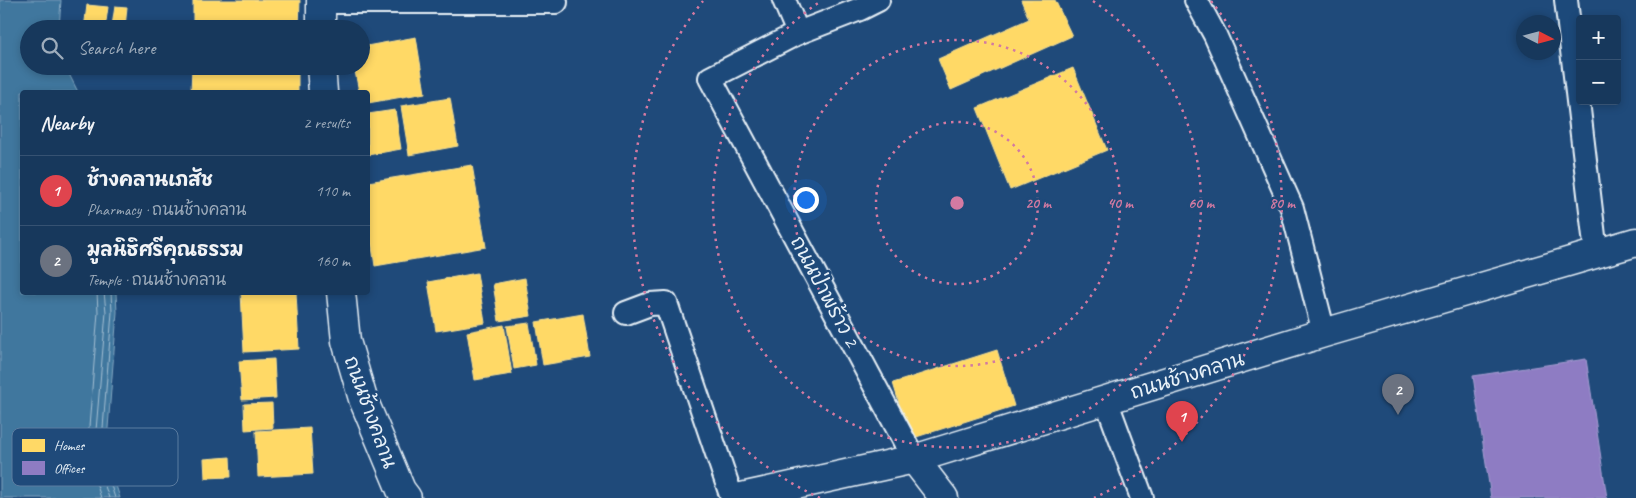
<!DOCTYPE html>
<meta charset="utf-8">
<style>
:root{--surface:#17385c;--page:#203f62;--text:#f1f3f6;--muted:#9eacbb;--line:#365272;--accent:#e797bd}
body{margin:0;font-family:Caveat,"Playpen Sans Thai",sans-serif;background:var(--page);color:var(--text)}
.controls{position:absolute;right:15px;top:15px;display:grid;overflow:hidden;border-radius:5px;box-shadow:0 2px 8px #0003}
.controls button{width:45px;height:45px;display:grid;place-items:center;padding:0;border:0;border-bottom:1px solid var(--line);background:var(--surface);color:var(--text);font:25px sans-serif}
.compass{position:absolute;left:1516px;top:15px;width:45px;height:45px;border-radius:50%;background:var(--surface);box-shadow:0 2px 8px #0003;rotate:96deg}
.you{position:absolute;left:805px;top:199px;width:18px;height:18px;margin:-12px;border:4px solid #fff;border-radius:50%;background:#1a73e8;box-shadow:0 0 0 8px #1a73e833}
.badge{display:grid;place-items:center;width:32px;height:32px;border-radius:50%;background:var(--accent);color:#fff;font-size:16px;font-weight:700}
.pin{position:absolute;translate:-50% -41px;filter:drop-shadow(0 1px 2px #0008)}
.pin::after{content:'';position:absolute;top:26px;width:18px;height:15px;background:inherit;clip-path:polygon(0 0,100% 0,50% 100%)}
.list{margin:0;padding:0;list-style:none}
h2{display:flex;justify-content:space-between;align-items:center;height:65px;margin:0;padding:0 20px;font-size:21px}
h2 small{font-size:16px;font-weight:400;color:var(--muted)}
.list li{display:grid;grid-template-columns:32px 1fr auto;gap:15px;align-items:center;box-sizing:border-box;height:70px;padding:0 20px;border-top:1px solid var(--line)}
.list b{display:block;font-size:19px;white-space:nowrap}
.list p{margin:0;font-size:16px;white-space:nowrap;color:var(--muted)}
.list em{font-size:16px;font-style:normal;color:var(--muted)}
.icon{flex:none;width:28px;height:28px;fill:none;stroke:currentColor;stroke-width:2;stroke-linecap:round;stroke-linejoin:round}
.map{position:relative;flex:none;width:1636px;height:498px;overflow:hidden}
.search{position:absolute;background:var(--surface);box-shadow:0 2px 8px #0003;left:20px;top:20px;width:350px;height:55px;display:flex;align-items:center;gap:12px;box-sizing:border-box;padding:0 18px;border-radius:28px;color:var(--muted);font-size:19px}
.panel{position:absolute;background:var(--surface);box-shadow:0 2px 8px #0003;left:20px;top:90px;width:350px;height:205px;border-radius:5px}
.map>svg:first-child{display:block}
</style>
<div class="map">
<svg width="1636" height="498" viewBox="0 0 1636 498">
<rect width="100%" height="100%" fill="#1f4a7a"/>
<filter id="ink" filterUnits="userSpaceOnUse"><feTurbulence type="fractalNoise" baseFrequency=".02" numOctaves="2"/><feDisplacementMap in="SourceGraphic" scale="10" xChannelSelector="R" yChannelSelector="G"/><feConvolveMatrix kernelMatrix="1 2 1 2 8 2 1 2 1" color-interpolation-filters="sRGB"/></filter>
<g filter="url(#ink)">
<polygon fill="#41779e" stroke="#84a8c2" points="0,0 61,0 59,29 29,29 29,66 65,66 78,92 22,92 22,292 116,293 117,312 106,454 120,498 0,498"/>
<g fill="#ffd966" stroke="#f8e092">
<polygon points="193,0 300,0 299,29 193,29"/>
<polygon points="1021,0 1055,0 1072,36 951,90 938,59 1029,19"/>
<polygon points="87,5 108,7 105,29 84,29"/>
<polygon points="115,6 127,7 125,28 112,26"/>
<polygon points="416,37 425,93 368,103 368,92 359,92 354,66 361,66 361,47"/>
<polygon points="192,66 298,66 298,92 191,92"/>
<polygon points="1073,68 1107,150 1010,190 977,108"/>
<polygon points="450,98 458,146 409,155 401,106"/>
<polygon points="395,110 401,149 368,155 368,114"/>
<polygon points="472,165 486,247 375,266 368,221 368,182"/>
<polygon points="477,273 485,323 436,331 428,282"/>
<polygon points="525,278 531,316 499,321 493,284"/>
<polygon points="241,292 296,292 299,349 244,352"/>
<polygon points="583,314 590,357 543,365 536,322"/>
<polygon points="529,323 536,365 514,369 507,326"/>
<polygon points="504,325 512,374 475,380 467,332"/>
<polygon points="997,350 1014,406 910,439 893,383"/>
<polygon points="274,359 276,398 242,400 239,361"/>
<polygon points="272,403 273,428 245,430 244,404"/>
<polygon points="310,428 313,474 258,477 256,431"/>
<polygon points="230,457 231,477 205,478 204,459"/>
</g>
<polygon fill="#8e7cc3" stroke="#a99fd3" points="1586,359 1607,498 1491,498 1473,376"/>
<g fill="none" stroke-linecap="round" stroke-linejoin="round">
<g stroke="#a5c0d4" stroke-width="1">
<polyline points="97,292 98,312 87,453 101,498"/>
<polyline points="104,292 106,312 94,454 109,498"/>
<polyline points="111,292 112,312 101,454 115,498"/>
</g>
<defs>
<g id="street">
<polyline points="784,0 798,33"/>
<polyline points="878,0 860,9 798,33 710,78 914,459"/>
<polyline points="1196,0 1215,35 1292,208 1324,333"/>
<polyline points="1566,0 1596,253"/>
<polyline points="321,2 556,2"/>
<polyline points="626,313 650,304 666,303 732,498"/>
<polyline points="1106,400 1142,498"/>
</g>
<g id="secondary">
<polyline points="321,0 321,29"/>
<polyline points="321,66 323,92"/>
<polyline points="341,292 346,341 363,399 401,490 407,498"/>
<polyline points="914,459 944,498"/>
<polyline points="737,498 914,459 1324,333 1636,242"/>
</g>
</defs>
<use href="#street" stroke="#e8f1f8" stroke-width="26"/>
<use href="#secondary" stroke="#e8f1f8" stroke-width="31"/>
<use href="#street" stroke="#1f4a7a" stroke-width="22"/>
<use href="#secondary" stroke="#1f4a7a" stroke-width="28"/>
</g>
</g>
<g fill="none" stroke="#d37aa2" stroke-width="2.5" stroke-dasharray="2.5 5">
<circle cx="957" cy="203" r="81"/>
<circle cx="957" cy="203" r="163"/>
<path d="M1093 1A244 244 0 1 1 821 1"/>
<path d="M820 498A325 325 0 0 1 703 1M1211 1A325 325 0 0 1 1094 498"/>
</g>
<g text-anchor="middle" stroke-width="5" stroke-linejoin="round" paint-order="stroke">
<g font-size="20" fill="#e8f1f8" stroke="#1f4a7a">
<text transform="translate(825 291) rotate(62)" y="7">ถนนป่าพร้าว 2</text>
<text transform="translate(1187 375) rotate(-17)" y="7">ถนนช้างคลาน</text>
<text transform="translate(371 412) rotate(70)" y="7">ถนนช้างคลาน</text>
</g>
</g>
<rect x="12" y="428" width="166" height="58" rx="8" fill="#1f4a7a" stroke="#5b7ca0" stroke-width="1"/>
<rect x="22" y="439" width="23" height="13" fill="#ffd966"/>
<rect x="22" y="461" width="23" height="14" fill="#8e7cc3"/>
<g font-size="14" fill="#e8f1f8">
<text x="54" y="450">Homes</text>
<text x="54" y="473">Offices</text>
</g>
<circle cx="957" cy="203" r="8" fill="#d37aa2" stroke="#1f4a7a" stroke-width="2.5"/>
<g font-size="15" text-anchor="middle" font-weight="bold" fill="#d37aa2" stroke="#1f4a7a" stroke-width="5" stroke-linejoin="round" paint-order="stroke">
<text x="1038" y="208">20 m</text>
<text x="1120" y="208">40 m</text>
<text x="1201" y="208">60 m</text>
<text x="1282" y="208">80 m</text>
</g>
</svg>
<div class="controls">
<button>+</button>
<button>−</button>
</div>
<svg class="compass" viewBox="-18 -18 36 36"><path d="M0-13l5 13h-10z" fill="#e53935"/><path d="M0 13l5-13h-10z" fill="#9eacbb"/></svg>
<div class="you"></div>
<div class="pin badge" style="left:1182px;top:442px;background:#e0444e">1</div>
<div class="pin badge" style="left:1398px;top:415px;background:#6b7280">2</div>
<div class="search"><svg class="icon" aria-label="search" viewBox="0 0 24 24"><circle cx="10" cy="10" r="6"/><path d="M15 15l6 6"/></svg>Search here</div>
<section class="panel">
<h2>Nearby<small>2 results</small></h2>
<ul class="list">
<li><span class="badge" style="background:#e0444e">1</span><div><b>ช้างคลานเภสัช</b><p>Pharmacy · ถนนช้างคลาน</p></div><em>110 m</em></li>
<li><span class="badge" style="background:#6b7280">2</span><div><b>มูลนิธิศรีคุณธรรม</b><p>Temple · ถนนช้างคลาน</p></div><em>160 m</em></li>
</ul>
</section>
</div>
